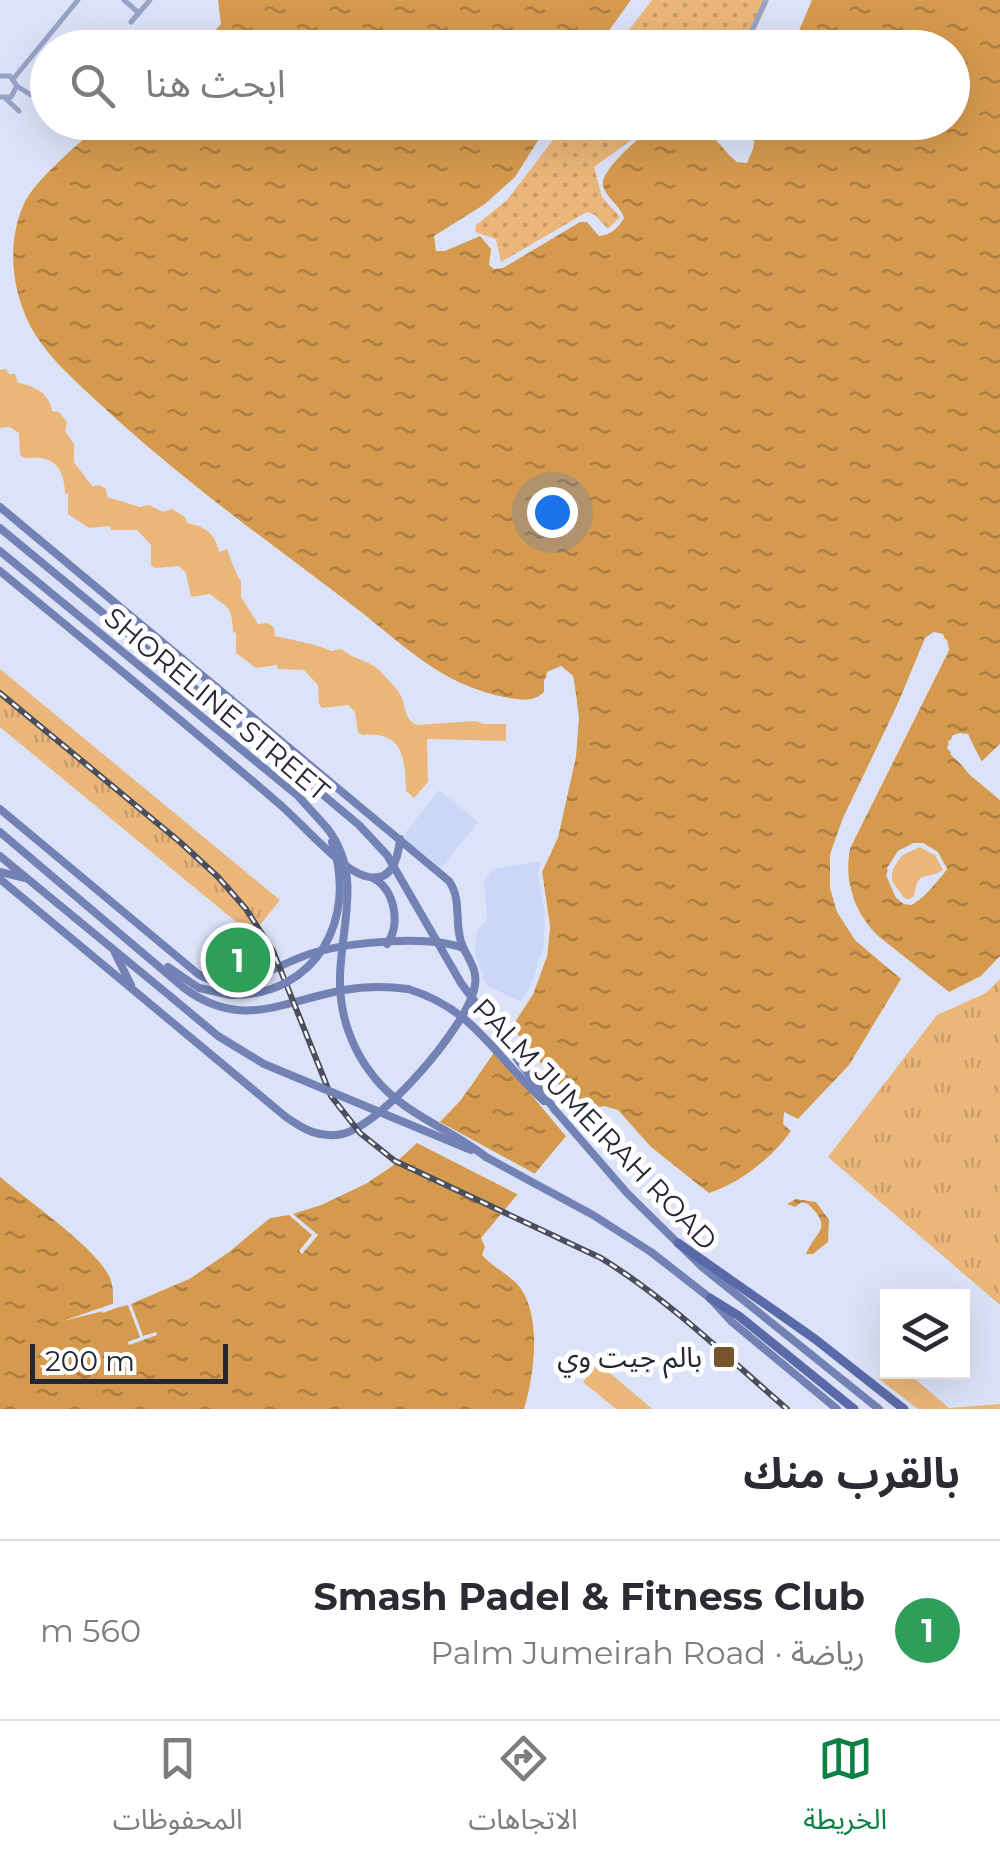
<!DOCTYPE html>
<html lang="ar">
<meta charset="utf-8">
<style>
:root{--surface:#fff;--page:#f2f2f3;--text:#2b2b33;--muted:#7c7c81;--line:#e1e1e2;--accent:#0b8043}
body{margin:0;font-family:Montserrat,"Noto Sans Arabic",sans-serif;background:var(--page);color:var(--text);direction:rtl}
.controls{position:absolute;right:30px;bottom:30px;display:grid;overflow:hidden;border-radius:0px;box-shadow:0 10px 40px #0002}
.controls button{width:90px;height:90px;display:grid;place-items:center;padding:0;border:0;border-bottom:2px solid var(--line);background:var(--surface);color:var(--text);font:50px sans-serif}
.scale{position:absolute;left:30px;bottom:25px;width:198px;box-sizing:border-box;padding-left:10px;border:5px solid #232734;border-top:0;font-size:28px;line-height:35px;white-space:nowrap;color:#232734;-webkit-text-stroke:8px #fff;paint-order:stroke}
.you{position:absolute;left:552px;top:512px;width:35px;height:35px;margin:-25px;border:8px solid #fff;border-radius:50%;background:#1a73e8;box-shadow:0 0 0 15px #1a73e833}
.badge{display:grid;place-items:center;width:65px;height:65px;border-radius:50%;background:var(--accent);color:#fff;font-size:32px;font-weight:700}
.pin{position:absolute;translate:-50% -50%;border:5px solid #fff;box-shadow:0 2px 10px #0006}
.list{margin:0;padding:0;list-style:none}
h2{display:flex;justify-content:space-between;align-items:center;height:130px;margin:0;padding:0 40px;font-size:42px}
h2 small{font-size:32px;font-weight:400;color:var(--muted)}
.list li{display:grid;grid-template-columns:65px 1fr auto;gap:30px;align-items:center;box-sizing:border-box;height:180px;padding:0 40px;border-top:2px solid var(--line)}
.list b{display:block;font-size:38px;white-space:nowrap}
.list p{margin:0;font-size:32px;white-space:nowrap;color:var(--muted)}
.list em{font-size:32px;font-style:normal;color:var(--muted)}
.icon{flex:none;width:55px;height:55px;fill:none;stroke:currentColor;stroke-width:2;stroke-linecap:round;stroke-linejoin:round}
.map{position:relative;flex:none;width:1000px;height:1409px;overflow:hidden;direction:ltr}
.search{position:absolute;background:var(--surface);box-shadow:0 10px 40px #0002;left:30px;right:30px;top:30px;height:110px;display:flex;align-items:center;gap:25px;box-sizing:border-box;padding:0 35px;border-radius:55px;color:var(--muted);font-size:38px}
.sheet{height:310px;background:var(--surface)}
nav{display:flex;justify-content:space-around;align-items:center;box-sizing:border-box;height:140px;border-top:2px solid var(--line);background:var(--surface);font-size:28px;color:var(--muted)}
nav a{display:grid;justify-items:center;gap:5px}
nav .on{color:var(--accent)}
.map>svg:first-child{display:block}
</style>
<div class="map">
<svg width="1000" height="1409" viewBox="0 0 1000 1409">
<defs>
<pattern id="grass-dots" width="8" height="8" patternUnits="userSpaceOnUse" patternTransform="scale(2.5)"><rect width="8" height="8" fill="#ebb679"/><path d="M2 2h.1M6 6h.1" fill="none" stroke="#c99c69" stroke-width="1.8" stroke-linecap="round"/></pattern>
<pattern id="park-tufts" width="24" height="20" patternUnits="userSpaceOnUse" patternTransform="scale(2.5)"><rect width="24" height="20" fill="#ebb679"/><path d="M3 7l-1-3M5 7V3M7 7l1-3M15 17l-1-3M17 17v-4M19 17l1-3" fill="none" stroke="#c99c69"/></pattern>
<pattern id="water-ripples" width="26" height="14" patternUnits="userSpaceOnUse" patternTransform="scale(2.5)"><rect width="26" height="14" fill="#d69a4e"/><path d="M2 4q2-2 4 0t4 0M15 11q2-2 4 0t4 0" fill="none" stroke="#ad7e42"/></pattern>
</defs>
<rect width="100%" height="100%" fill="#dce3f8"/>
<g fill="#ccd7f8">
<polygon points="439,790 478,822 441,868 406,840 405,833"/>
<polygon points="541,861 538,872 545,913 544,946 532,983 521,1002 486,985 475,954 477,931 487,919 484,880 494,869"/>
</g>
<g fill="url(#grass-dots)">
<polygon points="652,0 769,0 748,47 615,48"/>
<polygon points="566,123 655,123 594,167 602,197 620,217 608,229 595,215 587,212 501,262 496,239 475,232 476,225 507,200"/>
</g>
<g fill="url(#park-tufts)">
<polygon points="0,669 280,900 252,935 0,727"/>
<polygon points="1000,979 1000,1305 828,1157 937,1015 986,993"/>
</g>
<g fill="#ebb679">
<path d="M6,369l3,5h6l3,9c17,3 31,10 34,28l7,1 8,10 -2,9 9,13v18l18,24 8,-1 6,4 1,8 33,10 9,-2 14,7 9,-3 13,8 2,6c19,4 28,10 32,29l8,-3c2,6 10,28 14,32v16l17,27 10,-1 6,5 1,8c18,4 41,8 56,15l10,-2c11,10 30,11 41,24 5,6 11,11 16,18 9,12 3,24 18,34l59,-4 9,3h22v17l-79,-2 1,43 -14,16 -8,-7c-1,-34 -3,-60 -44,-56l-4,-3 -3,-20 -7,-7 -26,3 -3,-4 -1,-19 -14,-15 -26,-1 -1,-4 -21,3 -20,-15v-20l-3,-1c-1,-28 -5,-23 -23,-38l-19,3 -5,-24 -7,-7 -24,2 -4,-3v-20l-14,-15h-26l-1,-4 -21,2 -21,-14v-20l-3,-1c-1,-28 -13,-38 -41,-35l-4,-3 -1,-22 -9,-6 -10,1v-58z"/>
<path d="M920,847l15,8 8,15c-18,12 -24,-3 -29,26l-6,4c-28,-15 -16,-47 12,-53z"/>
<polygon points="598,1363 650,1407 652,1409 616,1409 583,1382"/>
<polygon points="887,1365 888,1372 907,1372 949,1408 1000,1404 1000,1409 918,1409 879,1379"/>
</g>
<g fill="url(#water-ripples)" fill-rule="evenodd">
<polygon points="218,0 631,0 597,47 194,48 198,35 203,30 213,33 221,24"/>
<path d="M812,0h188v744l-18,18 -15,-28 -19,7 3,14 49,45v156l-19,20 -32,16c-51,-38 -112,-70 -99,-144l99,-198 -2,-10 -13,-8 -9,6 -11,32 -71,148 -13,37v33l25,52 46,39 -52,86 -51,54 -14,-7 -1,12 8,7c-18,26 -52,53 -82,62l-58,-46 -33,-37 -14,-4 -17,5 -106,127 4,9 -3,8c11,13 33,22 41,37 18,31 11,84 1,117h-524v-232c28,24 91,67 108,97 6,10 5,20 5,31l-11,4 1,4 86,-34 40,-27 35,-32 57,-15 46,-22 66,-55 38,-42 62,-92 14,-38 3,-29 -8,-55 16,-35 18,-81 3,-39 -6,-41 -12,-10 -17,14v12c-10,10 -22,8 -35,6 -71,-13 -106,-55 -161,-96 -85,-64 -171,-126 -249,-199 -26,-24 -59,-53 -73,-86 -15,-35 -18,-76 -3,-111 12,-28 56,-61 78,-83h448l-34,54 -30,27 -51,32 2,15h9l35,-15 11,13 -2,16 5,4 9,-1 77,-46h7l12,14c12,-1 19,-8 25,-18 -4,-13 -19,-21 -21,-33 -3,-15 44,-56 58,-62 10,-4 29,0 40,0l30,34 6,5 10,1 6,-14 4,-26 195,-1v-74l-160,-1zM914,843l18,5 15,21c-25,32 -48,61 -60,-1l11,-17z"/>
<path d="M796,1199l20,3 13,18 -1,22 -15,12h-7c10,-24 28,-25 2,-50l-6,-2 -7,5 -8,-3z"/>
</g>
<g fill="#dce3f8">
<polygon points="934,632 943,634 949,650 850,848 846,871 857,911 873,932 949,992 949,997 869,936 853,913 841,871 846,846 944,650 940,639 929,641 918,672 848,820 835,856 835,887 842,909 859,937 905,975 905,981 855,940 837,912 830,888 830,855 843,818 886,732 925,638"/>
<polygon points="561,666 573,676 577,701 576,756 558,837 542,872 550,927 547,956 533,994 512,1027 587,1119 569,1140 495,1051 460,1101 440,1122 539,1176 521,1196 417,1143 391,1167 367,1183 321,1205 293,1214 318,1235 302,1254 299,1251 312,1235 289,1215 270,1218 229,1252 189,1279 131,1304 143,1336 156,1332 157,1335 129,1345 128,1342 140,1337 128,1305 63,1321 164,1286 226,1249 262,1216 319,1201 364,1179 388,1163 467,1083 529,992 544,946 545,913 538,872 553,837 570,768 575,723 570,680 566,674 555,672 549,681 549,693 544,692 547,672"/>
<polygon points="960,733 968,734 981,762 1000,744 1000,752 987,767 1000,780 1000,785 972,759 964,739 955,740 952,746 974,772 1000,794 1000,800 970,775 947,748 953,735"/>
<polygon points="914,843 923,843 938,852 947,869 941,877 932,878 943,870 943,865 935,855 920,847 902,855 892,870 891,880 904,898 912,900 918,896 914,904 910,905 896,898 886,875 898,851"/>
</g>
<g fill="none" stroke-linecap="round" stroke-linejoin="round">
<g stroke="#98a3c6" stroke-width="5">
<polyline points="124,0 139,13"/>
<polyline points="131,22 150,0"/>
<polyline points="744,48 766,0"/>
<polyline points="0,76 10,76 17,86 11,97 0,97"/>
<polyline points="14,78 78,0"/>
<polyline points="17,86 31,95"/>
<polyline points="6,99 19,111"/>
</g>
<g stroke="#7382b5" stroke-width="8">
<path d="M0,507l449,374c14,20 4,45 14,66 7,15 16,25 11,43 -10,39 -91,134 -132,144 -22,5 -39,-5 -56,-17l-286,-238"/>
<polyline points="0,528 291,768"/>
<polyline points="0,551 298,796 327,828"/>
<path d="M0,571c93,76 186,153 277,231 21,17 64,68 88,74 26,8 33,-16 35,-37"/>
<path d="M0,809l198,165c40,25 79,-12 118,-22 37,-10 111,-17 147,-4"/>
<path d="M0,832l184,156c58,43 99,13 160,2 21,-4 42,-4 64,-1"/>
<polyline points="0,856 170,996"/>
<polyline points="0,872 25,878"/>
<path d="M373,878c22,12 28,46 14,66"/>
<polyline points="115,953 131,985"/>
<polyline points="168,967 199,988 231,995"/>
<polyline points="555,1110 627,1193 702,1267 879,1409"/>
<polyline points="486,1157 593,1215 651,1252 710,1298 732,1322 837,1409"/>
</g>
<g stroke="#5a6aa8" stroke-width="9">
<polyline points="678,1243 815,1339 904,1409"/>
<polyline points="710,1298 739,1316 854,1409"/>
</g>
<defs>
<path id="rail" d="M0,693l180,149 38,35 28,32 27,42 58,145 29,37 35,28 206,97c68,42 126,99 186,151"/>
</defs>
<use href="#rail" stroke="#4a4e5d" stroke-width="6"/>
<use href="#rail" stroke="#fff" stroke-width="2.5" stroke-dasharray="8" stroke-linecap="butt"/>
<g stroke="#7382b5" stroke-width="8">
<polyline points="291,768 359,825 387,855 461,983 555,1110"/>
<path d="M327,828c36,46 14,97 13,149 -1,36 11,72 34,100 29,37 75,51 112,80"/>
<path d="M408,989c67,20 87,68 136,112"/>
<path d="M231,995c86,1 127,-77 101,-153"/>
<polyline points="170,996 218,1036 264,1064 471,1150"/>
</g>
</g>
<rect fill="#76552c" stroke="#fff" stroke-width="4" x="712" y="1345" width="24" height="24" rx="5"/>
<g text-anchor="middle" stroke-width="10" stroke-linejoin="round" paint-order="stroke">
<g font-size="28" fill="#232734" stroke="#fff">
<text transform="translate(217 704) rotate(40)" y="10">SHORELINE STREET</text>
<text transform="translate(595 1124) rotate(46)" y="10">PALM JUMEIRAH ROAD</text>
</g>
<g font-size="28" fill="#232734" stroke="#fff" text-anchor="end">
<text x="702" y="1367">بالم جيت وي</text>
</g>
</g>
</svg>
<div class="controls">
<button><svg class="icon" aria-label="layers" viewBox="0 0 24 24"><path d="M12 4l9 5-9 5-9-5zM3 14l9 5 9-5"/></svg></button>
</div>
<div class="scale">200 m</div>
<div class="you"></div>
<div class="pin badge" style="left:238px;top:960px;background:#2e9e5b">1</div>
<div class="search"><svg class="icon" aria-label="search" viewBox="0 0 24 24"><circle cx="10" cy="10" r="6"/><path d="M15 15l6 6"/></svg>ابحث هنا</div>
</div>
<section class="sheet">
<h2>بالقرب منك<small></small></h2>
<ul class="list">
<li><span class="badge" style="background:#2e9e5b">1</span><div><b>Smash Padel &amp; Fitness Club</b><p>رياضة · Palm Jumeirah Road</p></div><em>560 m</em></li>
</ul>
</section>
<nav>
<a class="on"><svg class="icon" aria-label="map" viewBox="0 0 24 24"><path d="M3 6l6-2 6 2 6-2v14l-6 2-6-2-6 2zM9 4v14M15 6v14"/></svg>الخريطة</a>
<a><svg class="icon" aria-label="directions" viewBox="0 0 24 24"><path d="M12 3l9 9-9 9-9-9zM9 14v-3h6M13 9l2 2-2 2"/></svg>الاتجاهات</a>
<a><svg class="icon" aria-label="saved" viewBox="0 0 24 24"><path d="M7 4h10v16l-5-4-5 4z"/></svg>المحفوظات</a>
</nav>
